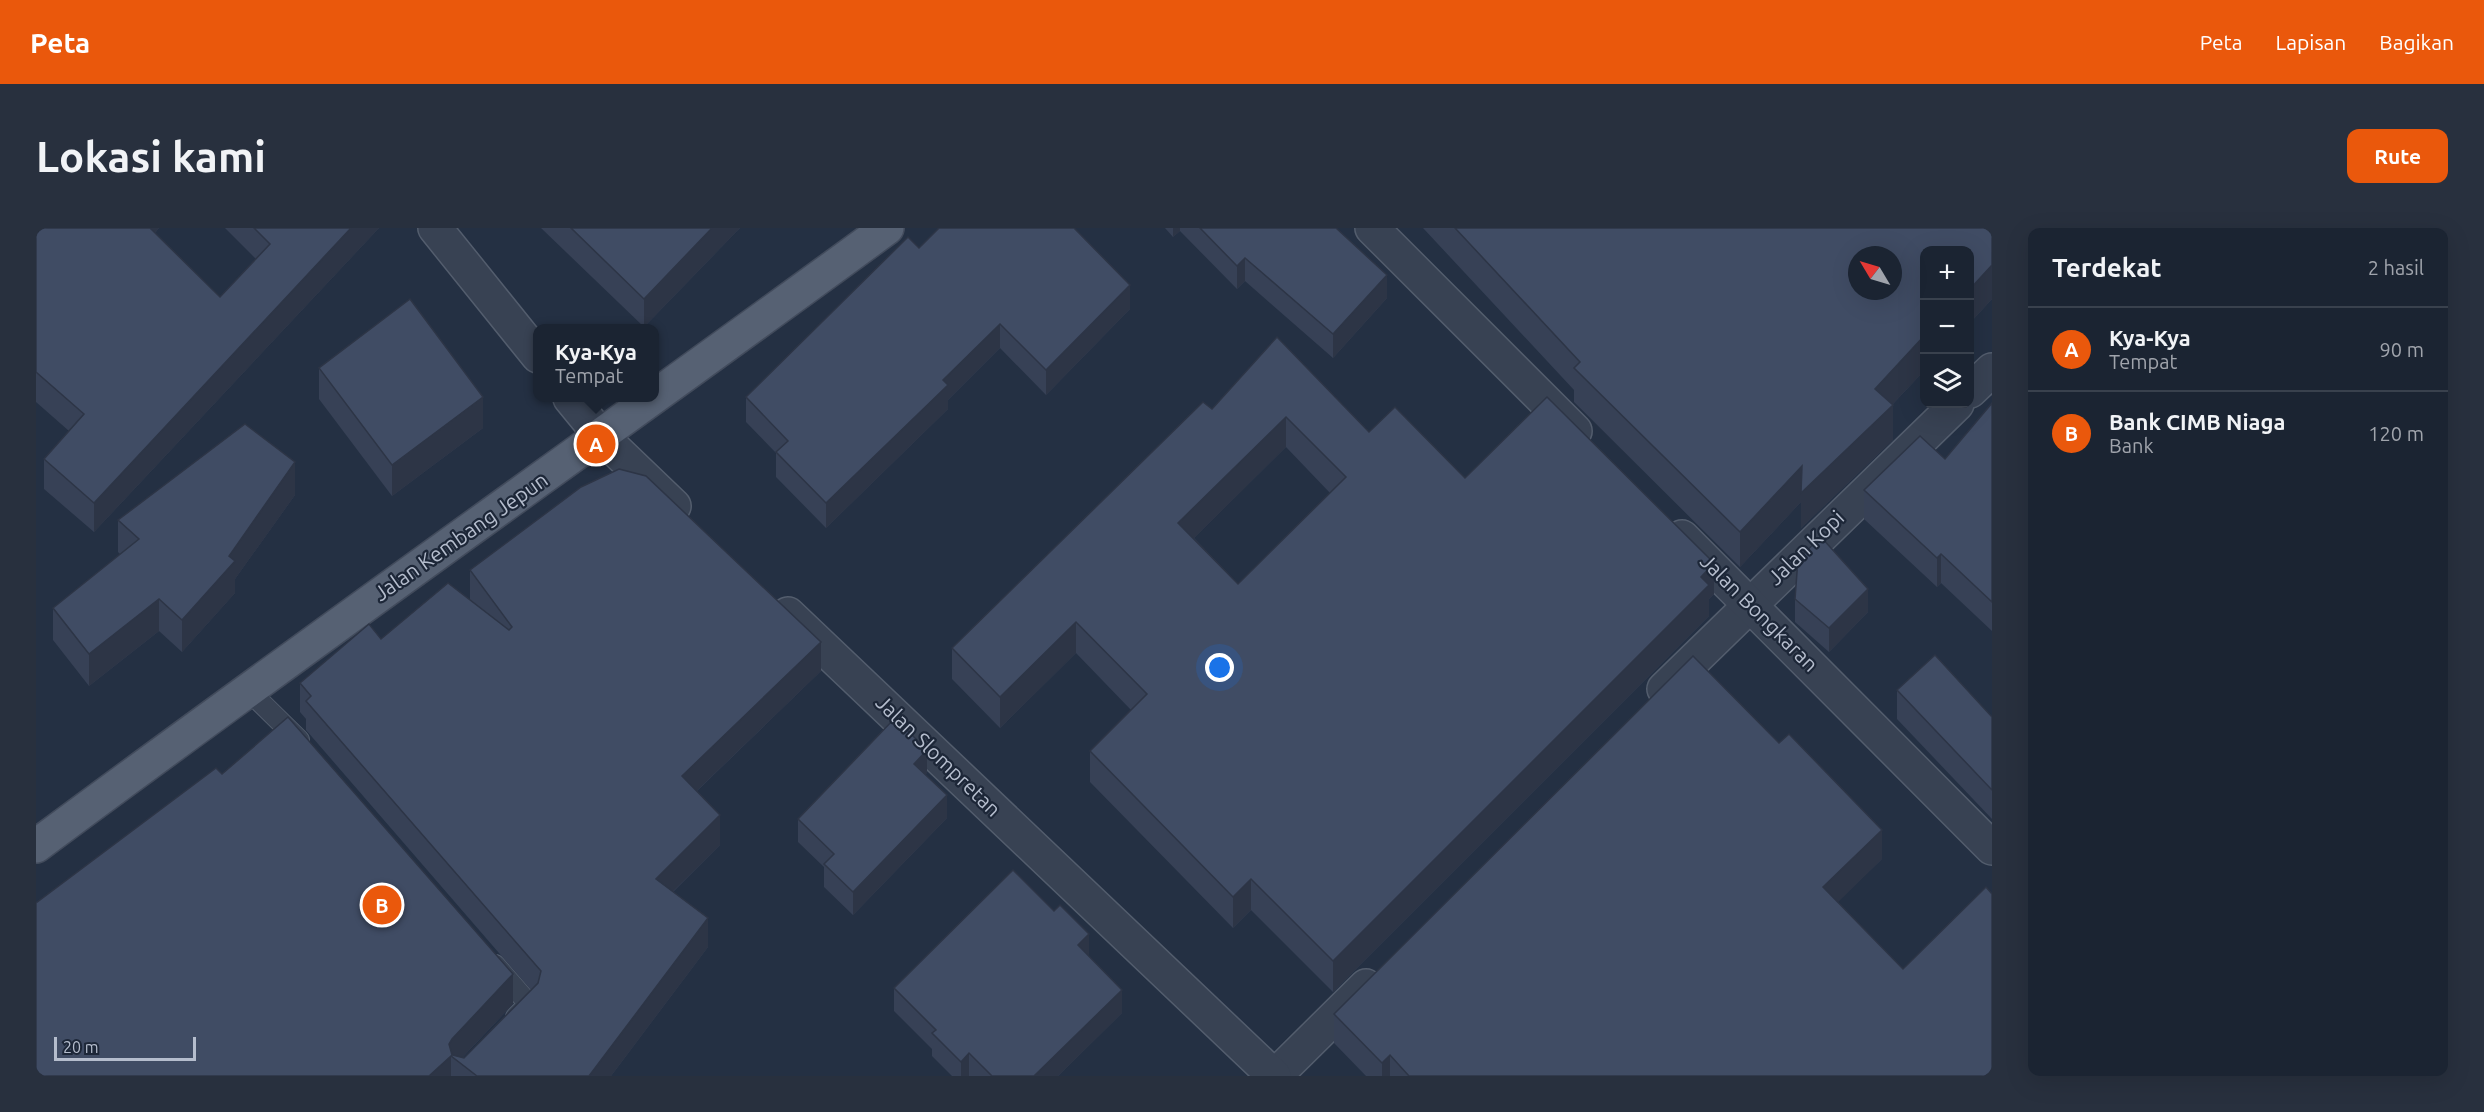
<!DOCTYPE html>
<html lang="id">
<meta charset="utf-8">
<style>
:root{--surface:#1b2432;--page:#28303e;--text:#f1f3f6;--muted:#a0a4ac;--line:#39414d;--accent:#ea580c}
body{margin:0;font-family:Ubuntu,sans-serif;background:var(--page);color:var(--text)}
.controls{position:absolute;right:18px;top:18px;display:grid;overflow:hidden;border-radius:12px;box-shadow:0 6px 24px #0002}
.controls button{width:54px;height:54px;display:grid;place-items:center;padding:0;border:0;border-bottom:2px solid var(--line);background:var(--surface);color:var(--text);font:30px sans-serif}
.compass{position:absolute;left:1812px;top:18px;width:54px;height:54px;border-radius:50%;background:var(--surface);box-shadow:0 6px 24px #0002;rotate:308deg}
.scale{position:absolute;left:18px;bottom:15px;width:142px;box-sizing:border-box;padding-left:6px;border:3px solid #b5bdcd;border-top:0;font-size:16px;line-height:21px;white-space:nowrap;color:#b5bdcd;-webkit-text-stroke:4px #1d2738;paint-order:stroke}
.you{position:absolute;left:1184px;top:440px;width:21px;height:21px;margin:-15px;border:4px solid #fff;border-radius:50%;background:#1a73e8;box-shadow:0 0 0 9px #1a73e833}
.badge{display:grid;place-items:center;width:39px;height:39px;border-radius:50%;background:var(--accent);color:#fff;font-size:20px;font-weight:700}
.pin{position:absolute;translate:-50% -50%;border:3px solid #fff;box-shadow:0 2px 6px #0006}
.popup{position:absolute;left:497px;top:96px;width:126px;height:78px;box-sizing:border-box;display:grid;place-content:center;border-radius:12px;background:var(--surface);filter:drop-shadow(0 2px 4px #0005);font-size:20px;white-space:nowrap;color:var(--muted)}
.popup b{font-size:22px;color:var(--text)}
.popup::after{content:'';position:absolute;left:50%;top:100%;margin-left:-12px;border:12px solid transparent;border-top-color:var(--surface)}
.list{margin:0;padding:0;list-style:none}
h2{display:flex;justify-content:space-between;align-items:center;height:78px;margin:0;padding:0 24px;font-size:26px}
h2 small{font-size:20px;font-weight:400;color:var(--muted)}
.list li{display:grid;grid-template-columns:39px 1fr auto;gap:18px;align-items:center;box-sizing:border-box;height:84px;padding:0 24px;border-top:2px solid var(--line)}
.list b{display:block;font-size:22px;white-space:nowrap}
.list p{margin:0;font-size:20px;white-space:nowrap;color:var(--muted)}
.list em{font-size:20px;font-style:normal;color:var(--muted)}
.icon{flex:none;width:33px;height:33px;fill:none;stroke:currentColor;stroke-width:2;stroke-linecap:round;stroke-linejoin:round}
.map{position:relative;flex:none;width:1956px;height:848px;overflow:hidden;border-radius:12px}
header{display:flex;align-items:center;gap:36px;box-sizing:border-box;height:84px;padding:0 30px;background:var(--accent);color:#fff}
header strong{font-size:28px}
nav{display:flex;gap:33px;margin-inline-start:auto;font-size:21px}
.intro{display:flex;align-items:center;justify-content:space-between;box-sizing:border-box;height:144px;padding:0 36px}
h1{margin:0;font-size:42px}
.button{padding:15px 27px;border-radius:12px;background:var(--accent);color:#fff;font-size:21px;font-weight:700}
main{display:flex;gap:36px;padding:0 36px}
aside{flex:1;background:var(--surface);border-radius:12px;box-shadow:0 6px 24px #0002}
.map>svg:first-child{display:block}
</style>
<header>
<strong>Peta</strong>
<nav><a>Peta</a><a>Lapisan</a><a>Bagikan</a></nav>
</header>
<div class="intro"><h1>Lokasi kami</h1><a class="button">Rute</a></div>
<main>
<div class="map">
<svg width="1956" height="848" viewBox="0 0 1956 848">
<rect width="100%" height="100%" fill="#243043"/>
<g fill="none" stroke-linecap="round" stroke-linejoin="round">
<defs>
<g id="service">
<polyline points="211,461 263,512"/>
<polyline points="459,737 493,776 480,789"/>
</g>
<g id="minor">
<polyline points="399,0 502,128"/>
<polyline points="1934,163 1956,142"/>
<polyline points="534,170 566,209"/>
<polyline points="1628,461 1921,176"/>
<polyline points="1239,848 1330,758"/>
</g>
<g id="tertiary">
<polyline points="1336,0 1539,203"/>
<polyline points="566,209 638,278"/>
<polyline points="1646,309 1956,620"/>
<polyline points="752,386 1238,848"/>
</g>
<path id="primary" d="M0,618c281,-209 568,-411 851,-618"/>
</defs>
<use href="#service" stroke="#535d6d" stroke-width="22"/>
<use href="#minor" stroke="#535d6d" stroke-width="36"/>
<use href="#tertiary" stroke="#535d6d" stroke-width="36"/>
<use href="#primary" stroke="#424b5c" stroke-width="36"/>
<use href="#service" stroke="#384253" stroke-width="20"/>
<use href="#minor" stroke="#384253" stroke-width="33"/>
<use href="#tertiary" stroke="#384253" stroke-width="33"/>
<use href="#primary" stroke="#566173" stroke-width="33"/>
</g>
<g fill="#374156" fill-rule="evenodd">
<polygon points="0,0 123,0 119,5 184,69 220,31 189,0 343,0 58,304 8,261 8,231 33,203 0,174"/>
<polygon points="505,0 704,0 608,99"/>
<polygon points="1129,0 1300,0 1351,70 1297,130 1209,53 1201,61 1144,3 1137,9"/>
<polygon points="1387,0 1956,0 1956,71 1934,95 1888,22 1888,143 1856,177 1857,212 1765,300 1765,274 1704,339 1538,174 1538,162"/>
<polygon points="883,20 1094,81 1010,167 964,120 912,172 912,181 790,300 740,249 740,225 710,194 710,169"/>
<path d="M1241,109l92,95 345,162 -5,5v17l-376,376 -82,-82 -18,18 -143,-146v-31l41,-41 -55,-57 -76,75 -48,-49v-31l260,-239zM1250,219l44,46 -92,91 -44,-46z"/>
<polygon points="283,140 447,200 356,268 283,171"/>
<polygon points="1956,175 1956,403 1905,355 1901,359 1828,291 1828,262 1909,231"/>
<polygon points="259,267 199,351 199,365 146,424 123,403 53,458 17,412 17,380 84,326 82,324 82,292"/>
<polygon points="434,342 785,443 661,563 684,617 637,664 672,719 575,848 0,848 186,546 477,776 426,830 428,830 495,762 270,502 270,491 264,484 264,455 345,411 434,371"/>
<polygon points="1759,371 1832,384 1793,424 1759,394"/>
<polygon points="1861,462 1956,489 1956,591 1861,491"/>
<polygon points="891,545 889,547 911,590 817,687 788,659 788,639 762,614 762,591"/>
<polygon points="1846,631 1801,674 1867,741 1956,848 1330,848 1298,815 1298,786"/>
<polygon points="1053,728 1086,785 1022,848 916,848 896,828 896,821 858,783 858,760"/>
</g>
<g fill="#2d3546">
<polygon points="105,0 123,0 105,21"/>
<polygon points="315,0 343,0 58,304 58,275"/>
<polygon points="676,0 704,0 608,99 608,71"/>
<polygon points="1137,0 1144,0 1144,3 1137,9"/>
<polygon points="1209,30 1209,53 1201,61 1201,38"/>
<polygon points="1956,37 1956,71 1934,95 1934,61"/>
<polygon points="1351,47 1351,70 1297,130 1297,106"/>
<polygon points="1094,57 1094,81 1010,167 1010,142"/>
<polygon points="964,96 964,120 912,172 912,181 790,300 790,275 907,152"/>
<polygon points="1888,108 1888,143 1852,181 1857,177 1857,212 1765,300 1765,274 1704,339 1704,304"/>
<polygon points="447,169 447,200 356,268 356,237"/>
<polygon points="1250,189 1250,219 1142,326 1142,295"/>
<polygon points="259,234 259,267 199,351 199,365 146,424 146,392 193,328"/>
<polygon points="1905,326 1905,355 1901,359 1901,330"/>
<polygon points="1678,335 1678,366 1673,371 1673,388 1297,764 1297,733"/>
<polygon points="1832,361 1832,384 1793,424 1793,400"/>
<polygon points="123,371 123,403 53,458 53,426"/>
<polygon points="1040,394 1040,425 964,500 964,469"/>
<polygon points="785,414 785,443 646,577 646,548"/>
<polygon points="891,522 891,545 878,559 878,536"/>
<polygon points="911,567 911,590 817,687 817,664"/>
<polygon points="684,587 684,617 620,680 620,651"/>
<polygon points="1846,602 1846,631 1787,689 1787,659"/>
<polygon points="1215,651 1215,682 1197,700 1197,669"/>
<polygon points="672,690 672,719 575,848 553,848"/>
<polygon points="1053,706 1053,729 1042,717"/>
<polygon points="477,746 477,776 422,834 415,828 415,848 393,848 416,811"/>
<polygon points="1086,762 1086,785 1022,848 998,848"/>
<polygon points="933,825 933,848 925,848 925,834"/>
<polygon points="1354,827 1354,848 1346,848 1346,835"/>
</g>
<g fill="#404c64" stroke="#2d3546" stroke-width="1.5" fill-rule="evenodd">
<polygon points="0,0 114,0 184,69 234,16 218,0 315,0 58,275 8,231 48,186 0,144"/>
<polygon points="535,0 676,0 608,71"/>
<polygon points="903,0 1038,0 1094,57 1010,142 964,96 907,152 912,157 790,275 740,224 752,213 710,169 872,9 883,20"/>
<polygon points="1164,0 1300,0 1351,47 1297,106 1209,30 1201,38"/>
<path d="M1419,0h537v37l-22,24v-39h-46v86l-49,53 18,16 -92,88 1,-27 -62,66 -166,-164 6,-6zM1821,27h36v36h-36z"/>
<polygon points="374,71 447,169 356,237 283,140"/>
<path d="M1241,109l92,95 26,-25 70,71 82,-81 167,166 -13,14 8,8 -376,376 -82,-82 -18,18 -143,-146 57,-57 -71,-72 -76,75 -48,-49 251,-246 9,7zM1250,189l60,60 -108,107 -60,-61z"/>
<polygon points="1956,175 1956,374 1905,326 1901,330 1828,262 1884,208 1909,231"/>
<polygon points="209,196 259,234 193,328 199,333 146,392 123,371 53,426 17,380 103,311 82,292"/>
<polygon points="583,241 610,248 785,414 646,548 684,587 620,651 672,690 553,848 441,848 415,828 393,848 0,848 0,675 180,540 186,546 252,489 477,746 416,811 413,816 416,827 428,830 502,755 505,743 270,473 275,468 264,455 333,396 345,411 412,355 473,402 476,399 434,342 545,259"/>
<polygon points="1785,309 1832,361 1793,400 1759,371 1762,331"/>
<polygon points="1899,427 1956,489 1956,562 1861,462"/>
<polygon points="1657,428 1743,515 1753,506 1846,602 1787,659 1867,741 1950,659 1956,666 1956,848 1373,848 1354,827 1346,835 1298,786"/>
<polygon points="859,490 891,522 878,536 911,567 817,664 788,636 798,626 762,591"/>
<polygon points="977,642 1018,683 1024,677 1053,706 1042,717 1086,762 998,848 956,848 933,825 925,834 896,805 900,802 858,760"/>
</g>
<g text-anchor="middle" stroke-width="4.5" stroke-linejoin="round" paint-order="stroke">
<g font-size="21" fill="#b5bdcd" stroke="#1d2738">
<text transform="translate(425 309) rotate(-35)" y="7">Jalan Kembang Jepun</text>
<text transform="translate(1770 320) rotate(-44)" y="7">Jalan Kopi</text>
<text transform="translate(1723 385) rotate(45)" y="7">Jalan Bongkaran</text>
<text transform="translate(902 528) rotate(44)" y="7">Jalan Slompretan</text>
</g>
</g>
</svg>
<div class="controls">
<button>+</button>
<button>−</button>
<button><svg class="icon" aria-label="layers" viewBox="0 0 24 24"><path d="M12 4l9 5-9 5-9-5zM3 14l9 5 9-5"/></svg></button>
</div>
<svg class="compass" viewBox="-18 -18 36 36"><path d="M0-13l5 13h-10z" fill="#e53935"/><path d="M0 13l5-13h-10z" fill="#a0a4ac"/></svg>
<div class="scale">20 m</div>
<div class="you"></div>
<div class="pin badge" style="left:560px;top:216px">A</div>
<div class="popup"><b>Kya-Kya</b>Tempat</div>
<div class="pin badge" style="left:346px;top:677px">B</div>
</div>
<aside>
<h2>Terdekat<small>2 hasil</small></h2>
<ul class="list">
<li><span class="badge">A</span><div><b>Kya-Kya</b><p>Tempat</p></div><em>90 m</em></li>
<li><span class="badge">B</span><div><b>Bank CIMB Niaga</b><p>Bank</p></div><em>120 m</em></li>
</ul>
</aside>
</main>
